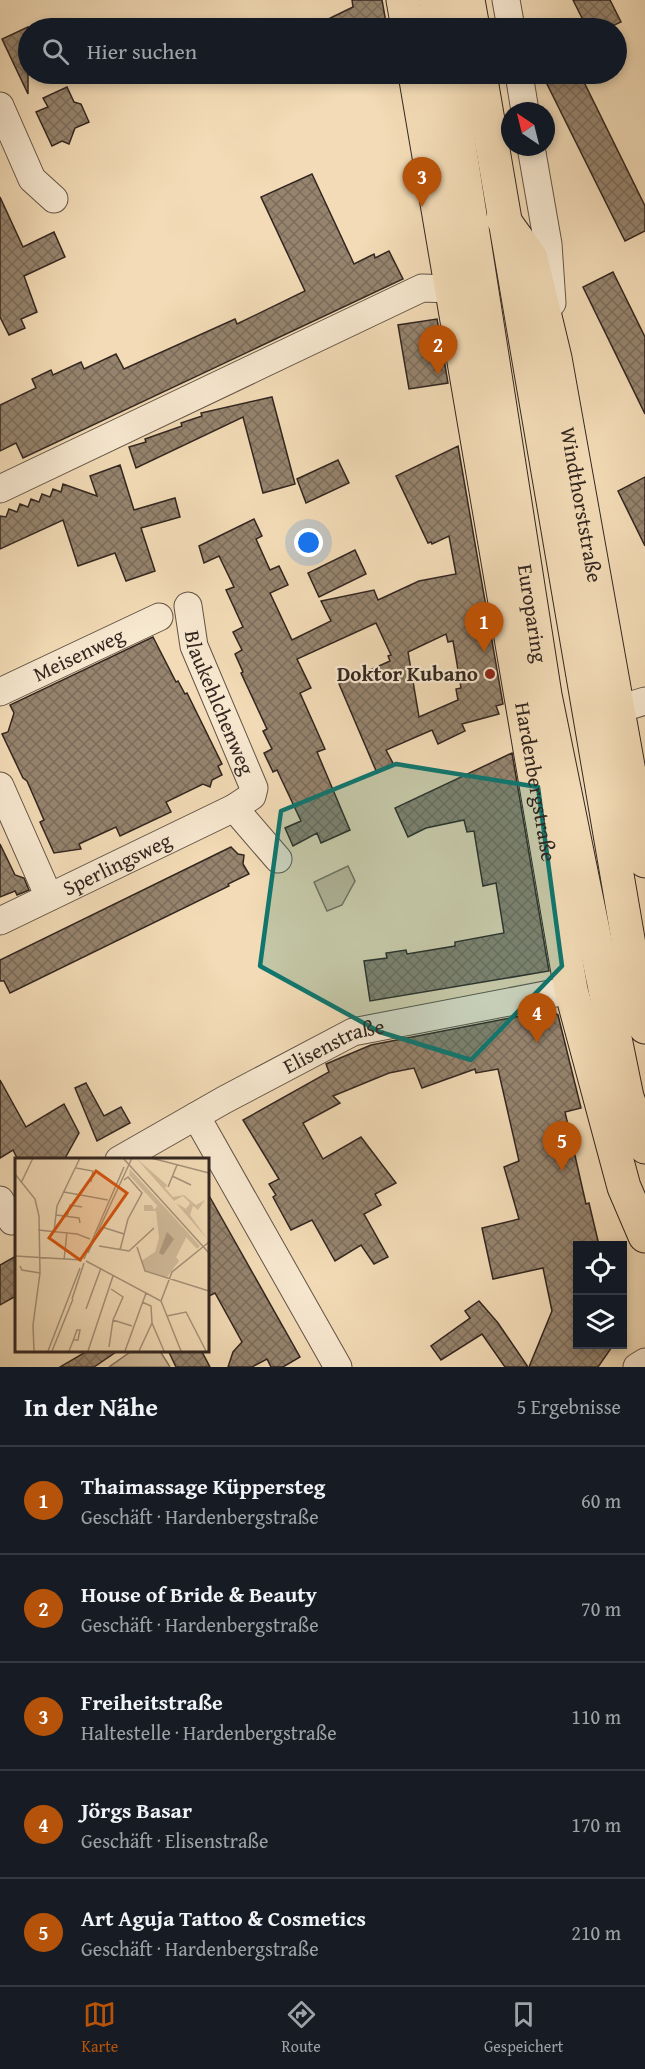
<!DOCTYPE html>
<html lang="de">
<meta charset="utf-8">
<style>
:root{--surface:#171b24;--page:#242831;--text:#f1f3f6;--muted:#9ea1a6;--line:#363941;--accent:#b45309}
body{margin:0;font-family:"Gentium Book Plus",serif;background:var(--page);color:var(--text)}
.controls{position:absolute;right:18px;bottom:18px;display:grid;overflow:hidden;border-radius:0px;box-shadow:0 3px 9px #0003}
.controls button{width:54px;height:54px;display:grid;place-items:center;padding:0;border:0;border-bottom:2px solid var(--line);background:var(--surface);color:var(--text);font:30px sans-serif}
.compass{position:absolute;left:501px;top:102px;width:54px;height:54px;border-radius:50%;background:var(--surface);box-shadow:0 3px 9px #0003;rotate:325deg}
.you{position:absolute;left:309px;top:543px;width:21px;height:21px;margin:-15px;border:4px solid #fff;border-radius:50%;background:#1a73e8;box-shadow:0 0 0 9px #1a73e833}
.badge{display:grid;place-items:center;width:39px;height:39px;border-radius:50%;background:var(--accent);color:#fff;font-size:20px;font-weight:700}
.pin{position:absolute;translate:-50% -50px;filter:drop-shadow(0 2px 3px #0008)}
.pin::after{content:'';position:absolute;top:32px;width:21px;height:18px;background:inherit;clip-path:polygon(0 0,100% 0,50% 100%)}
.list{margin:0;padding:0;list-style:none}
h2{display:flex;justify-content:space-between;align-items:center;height:78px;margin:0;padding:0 24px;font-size:26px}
h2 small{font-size:20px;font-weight:400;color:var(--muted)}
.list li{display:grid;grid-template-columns:39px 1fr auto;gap:18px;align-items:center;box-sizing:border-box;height:108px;padding:0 24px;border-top:2px solid var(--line)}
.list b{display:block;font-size:22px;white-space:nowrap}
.list p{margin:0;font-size:20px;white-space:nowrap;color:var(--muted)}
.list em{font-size:20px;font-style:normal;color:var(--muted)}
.icon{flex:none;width:33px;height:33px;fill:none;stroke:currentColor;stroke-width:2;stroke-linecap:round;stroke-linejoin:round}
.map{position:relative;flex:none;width:645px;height:1367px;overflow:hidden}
.search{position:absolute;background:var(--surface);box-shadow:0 3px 9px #0003;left:18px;right:18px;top:18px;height:66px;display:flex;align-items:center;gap:15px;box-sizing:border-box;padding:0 21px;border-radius:33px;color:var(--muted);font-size:22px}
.sheet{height:618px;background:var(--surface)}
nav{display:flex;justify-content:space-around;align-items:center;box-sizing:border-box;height:84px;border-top:2px solid var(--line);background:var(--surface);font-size:16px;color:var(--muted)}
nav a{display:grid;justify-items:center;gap:3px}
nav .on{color:var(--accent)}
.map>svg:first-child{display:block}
</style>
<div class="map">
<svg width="645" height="1367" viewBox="0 0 645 1367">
<defs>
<pattern id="building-cross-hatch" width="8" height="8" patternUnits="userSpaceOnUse" patternTransform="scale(1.5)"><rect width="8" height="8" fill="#96846e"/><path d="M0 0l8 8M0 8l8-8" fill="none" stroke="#7b6c5a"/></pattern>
</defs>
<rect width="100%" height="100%" fill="#f2dbb6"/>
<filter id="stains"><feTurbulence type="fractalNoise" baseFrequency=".00333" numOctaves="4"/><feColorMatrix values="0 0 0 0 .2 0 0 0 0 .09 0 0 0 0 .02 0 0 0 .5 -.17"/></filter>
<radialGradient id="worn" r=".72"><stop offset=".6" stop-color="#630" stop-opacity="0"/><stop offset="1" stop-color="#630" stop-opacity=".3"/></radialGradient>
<g fill="#d2bc9c" stroke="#82715e" stroke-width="1.5">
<polygon points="348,866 355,881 342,905 327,911 314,882"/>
<polygon points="133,1350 160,1351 170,1367 109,1367"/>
</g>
<g fill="url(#building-cross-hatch)" stroke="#332620" stroke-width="1.5" fill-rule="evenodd">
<polygon points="352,0 382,0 387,28 310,28 353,7"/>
<polygon points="573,0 610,0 621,22 608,28 587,28"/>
<polygon points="28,27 28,94 2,39"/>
<polygon points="568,74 580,74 645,206 645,231 625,241 547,84"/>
<polygon points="67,87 74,102 81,104 89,122 75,128 69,144 62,141 52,146 36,112 48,107 43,98"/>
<polygon points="312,174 354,264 374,254 375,258 389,251 403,279 23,458 16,443 0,451 0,405 36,388 32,379 51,370 53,375 81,362 84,369 116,354 124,369 235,319 237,324 305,291 261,197"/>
<polygon points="0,197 23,247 54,232 65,257 24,276 37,312 21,319 25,328 9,335 0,317"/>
<polygon points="613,272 645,337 645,414 583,287"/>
<polygon points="437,319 448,383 409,389 398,325"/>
<polygon points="272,397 295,484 263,493 243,417 136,468 129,447 146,442 145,439 182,426 181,423 202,416 201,413"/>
<path d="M458,446l45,258 -7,2 3,8 -37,10 3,7 -27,13 -6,-14 -46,20 8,15 -17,8 -38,-89 51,-23 -2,-5 3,-1 -15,-32 -79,36 14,29 -11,5 25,56 -8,3 33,78 -29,13 -4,-10 -24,13 -8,-18 16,-7 -24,-51 -4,2 -9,-19 8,-4 -9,-18 4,-2 -26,-56 2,-1 -8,-18 7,-4 -9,-18 10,-5 -17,-37 8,-3 -15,-31 -15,7 -5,-17 55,-27 8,17 -6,3 14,31 9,-4 9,19 -18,8 22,47 39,-19 -10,-20 53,-11 4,10 41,-19 37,-7 -7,-38 -17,8 -1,-2 -3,1 -32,-67zM446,634l2,8 5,-1 3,17 5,30 -5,1 2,11 -39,17 -11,-65z"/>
<polygon points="338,460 349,483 306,503 297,479"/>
<polygon points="120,465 134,510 175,498 180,517 141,528 155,571 126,581 115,553 78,566 63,520 0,549 0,516 6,517 9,509 17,512 20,504 28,507 31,499 39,502 42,494 50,497 53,489 61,492 63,484 97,496 90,476"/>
<polygon points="645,477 645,546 618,491"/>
<polygon points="355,550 366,574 319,597 308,573"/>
<polygon points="153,637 176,682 178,681 185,694 187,693 222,764 218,766 222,775 212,780 210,787 203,784 166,802 171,812 120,836 116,827 79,844 81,849 54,853 40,822 44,820 27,781 23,778 2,734 8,732 14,713 10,705"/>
<polygon points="512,753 549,971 370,1001 364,961 387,958 386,953 406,950 407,954 455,946 455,942 504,933 496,883 483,886 474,831 467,832 464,820 426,828 408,837 395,808"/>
<polygon points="0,844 15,875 24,878 29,890 17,895 15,891 0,897"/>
<polygon points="231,847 238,854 244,855 243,864 249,874 228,884 229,886 10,993 4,981 0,981 0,960"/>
<polygon points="551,1010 558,1015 581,1108 565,1112 586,1204 589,1203 599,1245 578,1245 578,1344 614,1344 598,1367 529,1367 552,1311 543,1268 493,1279 482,1228 519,1219 504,1167 519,1161 498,1069 476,1073 475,1069 422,1088 414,1068 389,1073 333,1096 340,1103 303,1123 323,1159 361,1137 396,1183 375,1194 381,1205 364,1214 388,1257 374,1264 361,1245 335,1261 312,1220 291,1230 273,1197 276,1195 269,1184 279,1179 243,1120 329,1072 326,1064 371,1045"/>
<polygon points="0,1080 26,1127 64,1104 79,1133 64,1160 18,1160 13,1150 0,1158"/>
<polygon points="86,1083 104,1116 121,1107 130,1123 97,1141 75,1088"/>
<polygon points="207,1192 300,1357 283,1367 271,1367 267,1359 252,1367 228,1367 233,1352 242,1342 215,1293 207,1297"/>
<polygon points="16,1256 16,1296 0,1305 0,1265"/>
<polygon points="479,1301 498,1323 528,1367 505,1367 482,1334 441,1360 431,1346 470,1318 465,1311"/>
<polygon points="89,1350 119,1350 94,1367 60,1367"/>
<polygon points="168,1350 201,1350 210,1367 176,1367"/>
</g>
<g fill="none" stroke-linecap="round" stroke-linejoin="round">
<defs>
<g id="minor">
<polyline points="506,0 511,28"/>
<polyline points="519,74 525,111"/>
<polyline points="0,106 32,179 54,199"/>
<polyline points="531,147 548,244 552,303"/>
<polyline points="0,489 422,288 451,289"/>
<path id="s1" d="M188,606l6,40 60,142 -2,8 -18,12"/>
<path id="s2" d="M0,692l159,-75"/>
<polyline points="619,709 645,701"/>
<polyline points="0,786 49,897"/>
<path id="s3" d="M0,921l234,-113 44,51"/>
<polyline points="196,1116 338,1367"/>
<path id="s4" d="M119,1160l105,-60 129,-68 218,-42"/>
<polyline points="0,1200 12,1221"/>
<polyline points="637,1367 645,1362"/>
</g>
<g id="major">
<polyline points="403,0 408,28"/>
<path id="s5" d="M415,74l156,916 53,197 21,49"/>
<path id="s6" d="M503,219l28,39 24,100 90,503"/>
</g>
<g id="highway">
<polyline points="436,0 441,28"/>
<polyline points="468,0 473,28"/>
<path id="s7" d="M448,74l97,621 82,402 18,50"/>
<polyline points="480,74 635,980 645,1027"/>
</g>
</defs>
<use href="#minor" stroke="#635346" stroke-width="29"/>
<use href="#major" stroke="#332620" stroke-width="35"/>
<use href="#highway" stroke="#332620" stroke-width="35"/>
<use href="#minor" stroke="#f7e8d0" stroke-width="27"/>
<use href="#major" stroke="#f2dbb6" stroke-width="33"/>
<use href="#highway" stroke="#f2dbb6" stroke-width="33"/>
</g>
<path fill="#0f766e" fill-opacity="0.2" stroke="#0f766e" stroke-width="4.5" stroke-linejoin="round" d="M396,764l142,23 24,179 -91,94 -91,-28 -120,-66 21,-155z"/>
<circle fill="#8f2418" stroke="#f7e8d0" stroke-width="2" cx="490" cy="674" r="6"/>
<g text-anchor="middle" stroke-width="4.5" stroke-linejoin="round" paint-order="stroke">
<g font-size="21" fill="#332620" stroke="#f7e8d0">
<text dy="7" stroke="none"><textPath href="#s6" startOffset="300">Windthorststraße</textPath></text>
<text dy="7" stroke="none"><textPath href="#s7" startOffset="546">Europaring</textPath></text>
<text dy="7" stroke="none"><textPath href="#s2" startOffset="87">Meisenweg</textPath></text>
<text dy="7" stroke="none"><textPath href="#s1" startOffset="102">Blaukehlchenweg</textPath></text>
<text dy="7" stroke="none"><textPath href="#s5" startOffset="718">Hardenbergstraße</textPath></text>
<text dy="7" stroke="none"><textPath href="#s3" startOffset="130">Sperlingsweg</textPath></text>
<text dy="7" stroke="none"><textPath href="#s4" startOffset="244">Elisenstraße</textPath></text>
</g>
<g font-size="21" font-weight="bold" fill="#332620" stroke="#f7e8d0" text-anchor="end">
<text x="478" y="681">Doktor Kubano</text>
</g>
</g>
<g transform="translate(15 1158)">
<rect width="194" height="194" fill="#f2dbb6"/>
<path d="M121,0l31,27 -2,3 8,9 11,-2 12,10 9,-5 -7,10 -5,-4 -3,9 18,25 -32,-37 10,6 4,-6 -7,-7 -9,5zM115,11l70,77 -3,3 -68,-74z" fill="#d2bc9c"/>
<path d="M129,47h8l2,5 4,-5 29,31 -11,21 3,4 -12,16 -21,-6 -5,-10 14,-9 4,-14 -3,-27h-12z" fill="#d2bc9c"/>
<path d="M152,74l7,7 -11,16 -4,-2z" fill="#b19d83"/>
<path fill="none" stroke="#a6937a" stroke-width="1.5" d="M108,0l86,95M136,0l58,15M61,10l17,3 -2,11M0,16l20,25 4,17 1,57 -7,52 1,26M157,18l19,9M6,25l12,-25M153,29l9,-22M49,34l44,8M41,57l23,3 1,5M52,59l3,-12 12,2M87,69l22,7M23,72l39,4 13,5M39,73l3,-25 23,-48M84,88l30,5 25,-23M122,89l8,24 64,20M105,92l8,-31 14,-26 -14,-16 -4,3M73,95l44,-95M0,98l67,4M69,101l40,-92M49,102l3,-28M71,103l75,40 20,50M5,108l2,4 18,3M96,131l12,8 -10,23 19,6M57,141l12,-36M146,143l11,-29 37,-30M71,151l15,-41M152,158l19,-4 20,39M137,165l12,28M94,189l4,-27M33,193l32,-83M37,193l21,-52M54,193l4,-10 4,-11h3l-2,10h-5M73,193l25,-75M110,193l21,-58M124,193l13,-28 -1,-17 -9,-4"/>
<path fill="#d6540e" fill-opacity="0.15" stroke="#d6540e" stroke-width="3" d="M81,13l31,22 -47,67 -31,-22z"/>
<rect width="194" height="194" fill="none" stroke="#332620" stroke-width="3"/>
</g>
<rect width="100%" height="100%" filter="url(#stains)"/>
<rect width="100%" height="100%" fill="url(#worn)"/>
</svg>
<div class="controls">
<button><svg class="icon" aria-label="locate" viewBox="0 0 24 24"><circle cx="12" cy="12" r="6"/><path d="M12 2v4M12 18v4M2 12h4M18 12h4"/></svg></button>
<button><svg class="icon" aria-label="layers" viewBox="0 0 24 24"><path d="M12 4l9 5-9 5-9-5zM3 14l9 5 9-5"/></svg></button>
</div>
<svg class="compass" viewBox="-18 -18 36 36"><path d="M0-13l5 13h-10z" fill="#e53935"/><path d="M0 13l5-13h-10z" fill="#9ea1a6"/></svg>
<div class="you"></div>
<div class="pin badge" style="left:484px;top:652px">1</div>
<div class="pin badge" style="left:438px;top:375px">2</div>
<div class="pin badge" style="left:422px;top:207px">3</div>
<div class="pin badge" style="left:537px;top:1043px">4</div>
<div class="pin badge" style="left:562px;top:1171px">5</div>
<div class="search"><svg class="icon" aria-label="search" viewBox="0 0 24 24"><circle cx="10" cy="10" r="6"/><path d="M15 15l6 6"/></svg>Hier suchen</div>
</div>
<section class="sheet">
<h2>In der Nähe<small>5 Ergebnisse</small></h2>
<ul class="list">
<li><span class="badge">1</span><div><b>Thaimassage Küppersteg</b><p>Geschäft · Hardenbergstraße</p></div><em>60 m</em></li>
<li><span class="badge">2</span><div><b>House of Bride &amp; Beauty</b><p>Geschäft · Hardenbergstraße</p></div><em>70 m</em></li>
<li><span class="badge">3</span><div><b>Freiheitstraße</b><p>Haltestelle · Hardenbergstraße</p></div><em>110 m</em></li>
<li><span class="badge">4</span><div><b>Jörgs Basar</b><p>Geschäft · Elisenstraße</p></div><em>170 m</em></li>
<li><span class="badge">5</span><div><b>Art Aguja Tattoo &amp; Cosmetics</b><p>Geschäft · Hardenbergstraße</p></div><em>210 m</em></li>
</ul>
</section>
<nav>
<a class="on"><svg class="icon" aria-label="map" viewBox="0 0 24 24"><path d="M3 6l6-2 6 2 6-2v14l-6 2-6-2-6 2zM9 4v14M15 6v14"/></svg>Karte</a>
<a><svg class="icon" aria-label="directions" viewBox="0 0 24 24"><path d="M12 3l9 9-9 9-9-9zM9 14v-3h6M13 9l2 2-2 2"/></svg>Route</a>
<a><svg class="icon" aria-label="saved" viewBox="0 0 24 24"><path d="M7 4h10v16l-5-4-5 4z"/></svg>Gespeichert</a>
</nav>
